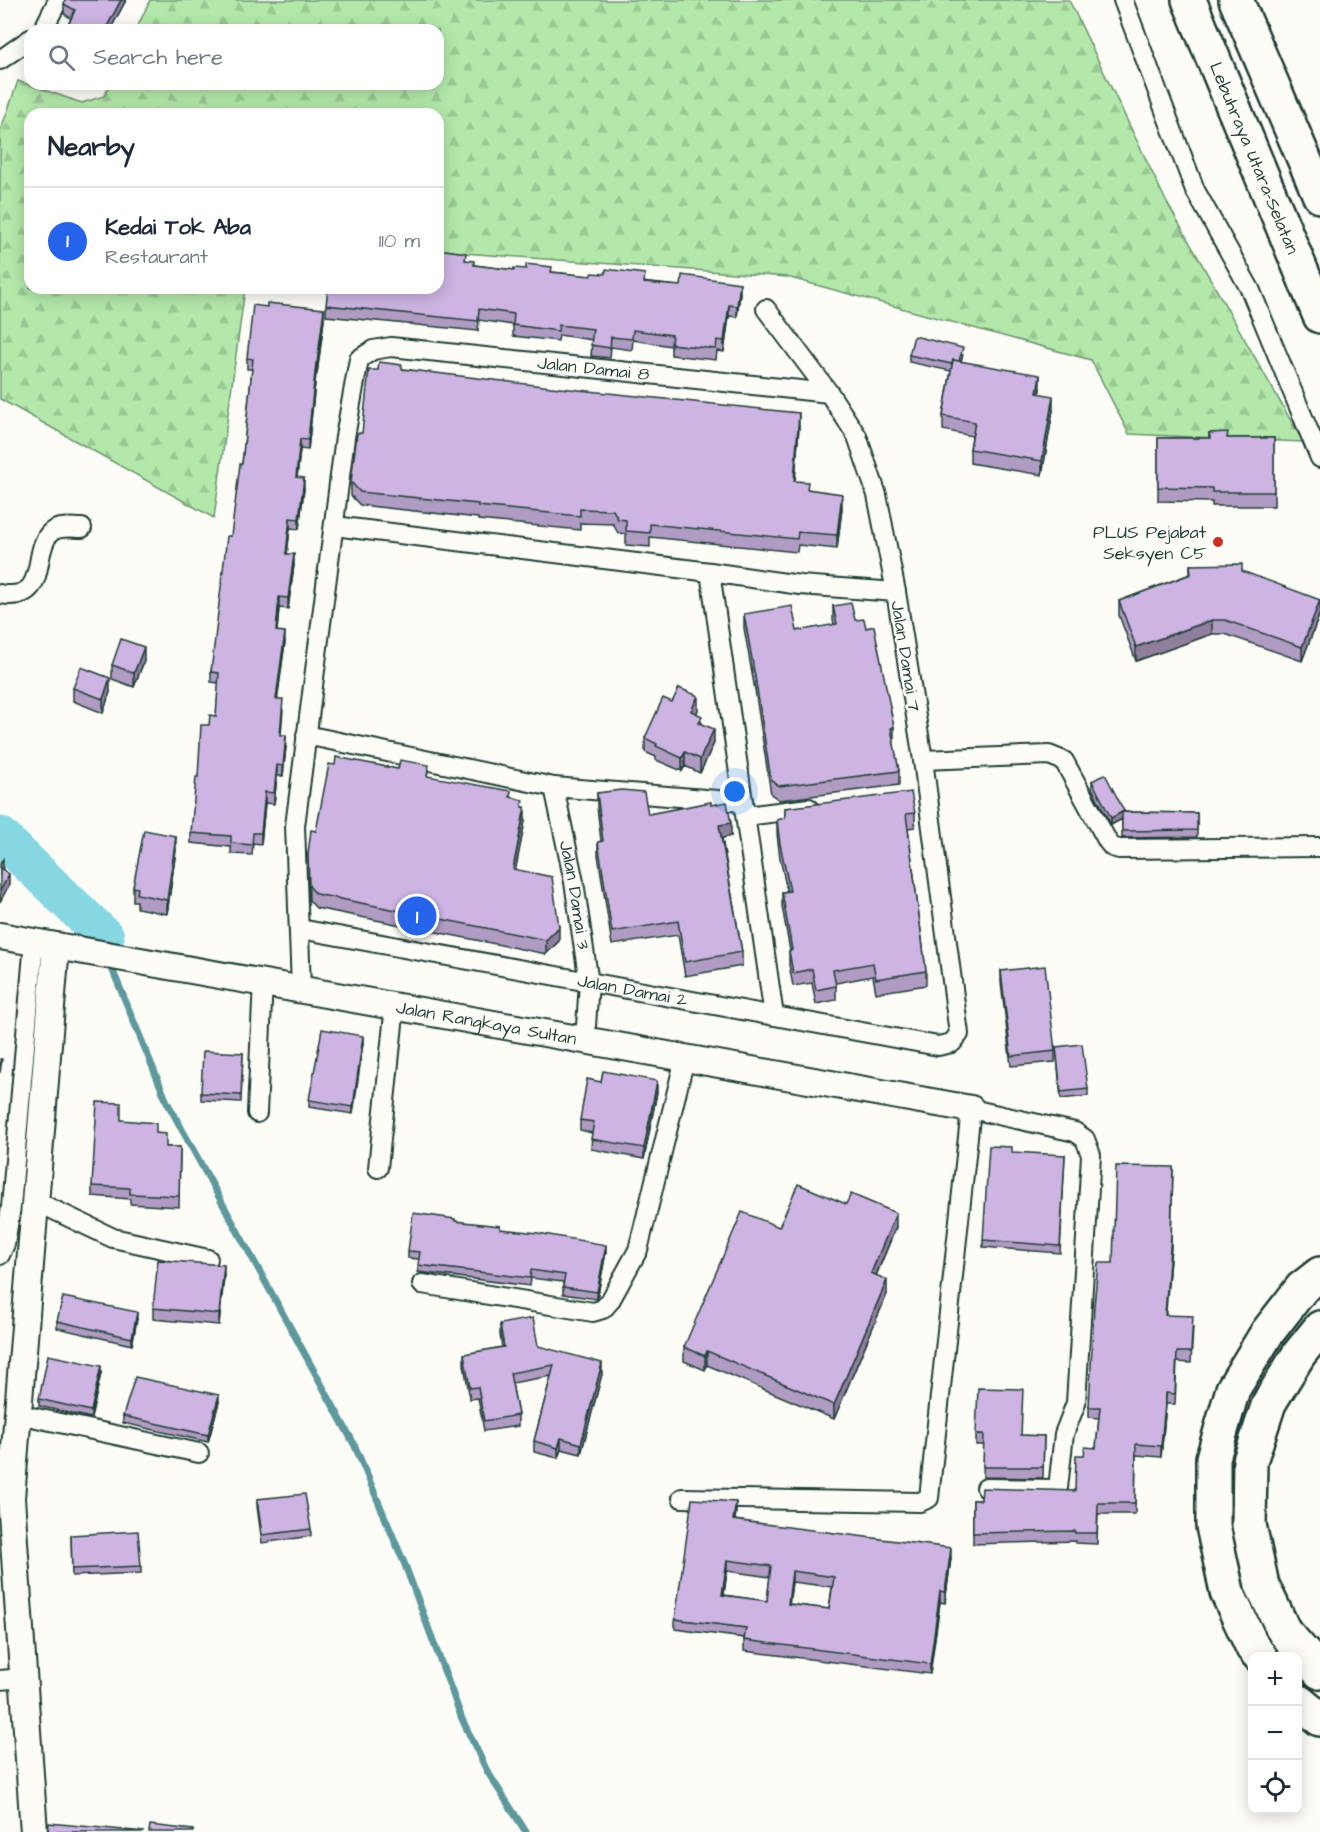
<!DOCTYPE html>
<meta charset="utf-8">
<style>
:root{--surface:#fff;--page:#f6f6f7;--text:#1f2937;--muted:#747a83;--line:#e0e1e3;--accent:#2563eb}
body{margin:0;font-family:"Architects Daughter",sans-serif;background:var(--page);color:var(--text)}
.controls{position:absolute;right:18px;bottom:18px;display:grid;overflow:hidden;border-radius:12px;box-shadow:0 3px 15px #0003}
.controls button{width:54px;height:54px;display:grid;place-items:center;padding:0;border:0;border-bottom:2px solid var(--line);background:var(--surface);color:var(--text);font:30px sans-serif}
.you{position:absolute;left:735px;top:792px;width:21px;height:21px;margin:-15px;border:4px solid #fff;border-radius:50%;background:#1a73e8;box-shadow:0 0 0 9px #1a73e833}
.badge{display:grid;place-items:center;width:39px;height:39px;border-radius:50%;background:var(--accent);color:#fff;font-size:20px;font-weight:700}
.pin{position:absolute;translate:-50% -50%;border:3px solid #fff;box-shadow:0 2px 6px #0006}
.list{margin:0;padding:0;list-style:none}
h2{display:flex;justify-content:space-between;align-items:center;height:78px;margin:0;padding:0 24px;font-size:26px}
h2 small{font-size:20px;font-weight:400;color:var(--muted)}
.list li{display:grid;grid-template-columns:39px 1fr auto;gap:18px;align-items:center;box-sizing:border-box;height:108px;padding:0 24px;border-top:2px solid var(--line)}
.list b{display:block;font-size:22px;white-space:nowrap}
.list p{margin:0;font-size:20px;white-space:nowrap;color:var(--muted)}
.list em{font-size:20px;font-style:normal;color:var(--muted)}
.icon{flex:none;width:33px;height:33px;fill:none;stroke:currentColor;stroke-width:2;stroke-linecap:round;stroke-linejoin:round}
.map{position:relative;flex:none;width:1320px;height:1832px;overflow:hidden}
.search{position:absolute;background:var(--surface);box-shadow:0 3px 15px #0003;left:24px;top:24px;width:420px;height:66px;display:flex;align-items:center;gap:15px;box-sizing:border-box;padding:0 21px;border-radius:18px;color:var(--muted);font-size:22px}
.panel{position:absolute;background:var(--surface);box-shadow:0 3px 15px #0003;left:24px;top:108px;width:420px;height:186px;border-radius:18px}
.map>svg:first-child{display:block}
</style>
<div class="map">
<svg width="1320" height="1832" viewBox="0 0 1320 1832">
<defs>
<pattern id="forest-firs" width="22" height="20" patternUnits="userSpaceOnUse" patternTransform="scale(1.5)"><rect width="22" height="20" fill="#b3e8aa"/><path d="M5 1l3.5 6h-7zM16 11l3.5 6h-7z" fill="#9ac893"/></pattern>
</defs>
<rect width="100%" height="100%" fill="#fdfcf7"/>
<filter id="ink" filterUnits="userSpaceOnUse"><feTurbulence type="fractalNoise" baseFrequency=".0167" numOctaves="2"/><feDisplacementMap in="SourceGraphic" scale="12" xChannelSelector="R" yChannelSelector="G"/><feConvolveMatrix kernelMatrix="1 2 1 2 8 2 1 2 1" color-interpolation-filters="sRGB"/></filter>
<g filter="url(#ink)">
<polygon fill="url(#forest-firs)" stroke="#69926f" stroke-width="1.5" points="150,0 1069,0 1166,201 1303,442 1129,434 1091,360 787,277 438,251 438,114 30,114 30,288 245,288 214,518 0,399 0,132 18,81 82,103 104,96 110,84 438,84 438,30 136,30"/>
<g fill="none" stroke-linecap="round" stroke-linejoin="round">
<polyline stroke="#5d999c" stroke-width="7" points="113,971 167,1102 354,1444 405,1565 462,1719 487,1771 526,1832"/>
<polyline stroke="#87d7e2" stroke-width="39" points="0,836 105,937"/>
<defs>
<g id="street">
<polyline points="1123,0 1195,190 1250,289 1320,458"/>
<polyline points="43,30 58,0"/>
<polyline points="0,60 30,39"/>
<polyline points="334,526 710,572 800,585 896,592"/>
<polyline points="710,572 774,1016"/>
<path d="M0,594c50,9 31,-42 50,-61 8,-8 22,-5 32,-5"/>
<polyline points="306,735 554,787 743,802"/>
<polyline points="923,760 1049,755 1064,761 1108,842 1112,847 1119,849 1320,847"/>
<path id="s1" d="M554,787l20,95 15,101 -4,57"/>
<polyline points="746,816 809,808"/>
<path id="s2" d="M300,929l638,117 14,-3 7,-9 -36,-274 -27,-168 -19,-97 -20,-59 -28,-43 -63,-84"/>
<path id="s3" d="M301,988l-6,-162 50,-389 14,-78 14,-9 18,-3 438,46"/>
<polyline points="257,1113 263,981"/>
<polyline points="378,1168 395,1005"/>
<polyline points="35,1201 113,1238 208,1259"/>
<polyline points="0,1255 5,1244 11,1207 34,942"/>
<polyline points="422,1284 593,1312 603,1309 610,1301 638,1250 685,1058"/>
<polyline points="18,1414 199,1453"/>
<polyline points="682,1498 920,1502 929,1498 971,1109 1075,1132 1085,1139 1091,1155 1076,1403 1064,1434 1058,1488 1052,1489 986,1488"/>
<polyline points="0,1680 23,1678"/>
</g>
<g id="secondary">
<path id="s4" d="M0,936l971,173"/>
<polyline points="34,1832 11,1498 56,946"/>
</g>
<g id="highway">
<path id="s5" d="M1189,0l131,316"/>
<polyline points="1236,0 1320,196"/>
<polyline points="1320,1328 1299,1354 1269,1403 1250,1461 1249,1525 1262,1585 1284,1631 1320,1672"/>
<polyline points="1260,1656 1253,1648 1227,1592 1213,1526 1213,1458 1233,1389 1267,1333 1302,1288 1320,1274"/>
<polyline points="1298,1701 1320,1719"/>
</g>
</defs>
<use href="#street" stroke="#1f3d34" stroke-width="22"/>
<use href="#secondary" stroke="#1f3d34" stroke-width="30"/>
<use href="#highway" stroke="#1f3d34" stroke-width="38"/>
<use href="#street" stroke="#fdfcf7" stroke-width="18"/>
<use href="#secondary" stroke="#fdfcf7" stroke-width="26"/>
<use href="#highway" stroke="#fdfcf7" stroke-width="33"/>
</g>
<g fill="#b09bc3" stroke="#1f3d34" stroke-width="1.5" fill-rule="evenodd">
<polygon points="126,0 110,30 66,30 71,18 64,14 64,4"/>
<polygon points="466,260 474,265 514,270 552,272 740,293 737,317 729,316 724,352 717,351 716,360 671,355 671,346 633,340 632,350 611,347 610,358 591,356 592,340 559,335 558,341 513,336 513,325 479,320 478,331 326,316 326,305"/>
<polygon points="324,320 317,374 316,373 308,450 300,449 297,477 304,489 299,529 290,528 287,554 294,565 288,609 279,608 277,631 285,642 277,699 283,710 281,735 286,746 283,776 277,776 274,804 265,803 261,844 253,843 252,855 231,854 231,847 191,843 191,833 198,777 209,725 216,716 219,683 211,682 211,672 242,464 252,369 247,369 247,358"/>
<polygon points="909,355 963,355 961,361 1040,389 1039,394 1053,410 1042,475 970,463 970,449 972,436 943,430 943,416 951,371 909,362"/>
<polygon points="402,369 799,426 795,481 808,489 842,508 837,549 798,545 797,552 650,537 650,547 626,545 626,534 618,533 613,524 580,523 580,530 478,520 478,518 360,505 351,496 351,482 362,433 378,370"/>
<polygon points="1209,433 1228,438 1274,438 1274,506 1212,506 1212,502 1158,501 1158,438 1209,438"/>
<polygon points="1190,565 1242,571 1320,613 1302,661 1225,634 1212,634 1136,661 1119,615 1119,601 1190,574"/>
<polygon points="833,606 866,628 894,741 893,741 899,771 899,785 779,800 771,794 755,690 744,628 744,614 797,631 834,625 833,620"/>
<polygon points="144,661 134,687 112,679 112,665"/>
<polygon points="73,688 110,692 103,713 73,701"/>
<polygon points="672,702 698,710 696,713 714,743 700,773 685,766 682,771 656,760 656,757 645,752 645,738"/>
<polygon points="335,765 398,769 511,797 523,807 525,821 515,870 559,941 546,954 316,908 309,900 308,854 316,831"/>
<polygon points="1092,781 1124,812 1197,813 1197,837 1122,838 1122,819 1111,825 1092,788"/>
<polygon points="597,793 648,814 711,805 731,836 722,838 742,952 742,966 685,976 678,935 612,945 598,855 598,842 601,841 597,807"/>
<polygon points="785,808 915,813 915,827 908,828 926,971 926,985 876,993 873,976 836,983 836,1000 816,1004 812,983 793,986 789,965 789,951 790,951 782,906 782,892 787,891 780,858 777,834 777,820 785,818"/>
<polygon points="176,850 167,914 137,908 137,901 133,901 133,887"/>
<polygon points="1001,971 1055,1051 1055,1062 1011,1066 1001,982"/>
<polygon points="363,1043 353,1114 309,1107 309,1100"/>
<polygon points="1056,1047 1088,1089 1088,1096 1061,1099"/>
<polygon points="243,1053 241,1102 201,1100 201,1093"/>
<polygon points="657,1092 644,1159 591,1149 592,1133 580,1130 580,1120"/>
<polygon points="121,1120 156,1133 166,1147 180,1147 179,1207 130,1204 130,1199 92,1196 92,1186"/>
<polygon points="1065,1155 1060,1253 983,1247 983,1240"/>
<polygon points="455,1221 500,1229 606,1252 597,1299 563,1294 563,1282 531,1278 530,1286 418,1272 419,1259 408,1258 408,1251"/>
<polygon points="779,1227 896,1227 876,1276 887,1294 834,1419 707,1365 705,1370 684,1361 684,1347"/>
<polygon points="1171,1246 1165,1315 1193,1327 1191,1363 1177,1362 1175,1404 1166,1404 1161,1457 1136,1455 1135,1514 1098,1514 1097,1544 1075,1543 1075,1541 973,1544 973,1500 981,1500 1075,1491 1084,1455 1096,1448 1099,1418 1089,1417 1089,1407 1113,1263"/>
<polygon points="224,1276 219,1325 153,1319 153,1308"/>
<polygon points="137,1319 132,1345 57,1328 57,1321"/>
<polygon points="500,1324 538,1346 602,1374 581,1454 561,1449 558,1458 534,1452 534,1441 551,1376 512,1383 518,1415 518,1426 484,1431 478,1398 470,1399 464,1365 464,1354 502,1347 500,1335"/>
<polygon points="101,1373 91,1418 39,1406 39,1399"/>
<polygon points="219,1402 208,1442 123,1423 123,1416"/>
<polygon points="976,1434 1044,1436 1043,1478 983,1477 984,1445 976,1445"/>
<polygon points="257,1499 311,1529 311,1536 262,1543 257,1506"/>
<path d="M736,1512l-1,8 216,38 -6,45 -5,-1 -10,72 -186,-23v-13l-69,-9v-10zM727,1571l43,6 -3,24 -43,-6zM792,1582l40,5 -3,22 -40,-5z"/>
<polygon points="71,1535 141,1566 141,1573 72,1576"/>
</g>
<g fill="#907e9f" stroke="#1f3d34" stroke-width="1.5">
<polygon points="121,0 126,0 110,30 105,30"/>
<polygon points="740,283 740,293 737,317 737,306"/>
<polygon points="729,305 729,316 724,352 724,341"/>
<polygon points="324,309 324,320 317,374 317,363"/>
<polygon points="316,363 316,373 308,450 308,440"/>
<polygon points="1040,375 1040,389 1037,407 1037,393"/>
<polygon points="1053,396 1053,410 1042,475 1042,461"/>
<polygon points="799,413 799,426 794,495 794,481"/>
<polygon points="300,439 300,449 296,488 296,477"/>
<polygon points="304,478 304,489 299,529 299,519"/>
<polygon points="842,494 842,508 837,549 837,535"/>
<polygon points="290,518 290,528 286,564 286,554"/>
<polygon points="294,554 294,565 288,609 288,598"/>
<polygon points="279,597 279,608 276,641 276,631"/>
<polygon points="1320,600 1320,613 1302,661 1302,647"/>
<polygon points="1212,620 1212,634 1136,661 1136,647"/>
<polygon points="285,632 285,642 276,710 276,699"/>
<polygon points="144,647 144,661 134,687 134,673"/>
<polygon points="110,678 110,692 103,713 103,699"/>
<polygon points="698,696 698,710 691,724 691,711"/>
<polygon points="894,727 894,741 891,742 891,728"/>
<polygon points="714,729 714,743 700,773 700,759"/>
<polygon points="286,735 286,746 283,776 283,766"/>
<polygon points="685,752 685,766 682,771 682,758"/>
<polygon points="277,765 277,776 274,804 274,793"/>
<polygon points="265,792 265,803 261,844 261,833"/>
<polygon points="525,807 525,821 513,883 513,869"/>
<polygon points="1124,811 1124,818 1111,825 1111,818"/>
<polygon points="731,823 731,836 719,839 719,825"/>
<polygon points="176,836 176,850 167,914 167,900"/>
<polygon points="3,859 3,870 0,874 0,864"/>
<polygon points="9,874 9,885 0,902 0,891"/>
<polygon points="559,927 559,941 546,954 546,940"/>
<polygon points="363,1036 363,1043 353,1114 353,1107"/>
<polygon points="657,1081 657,1092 644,1159 644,1148"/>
<polygon points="1173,1167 1171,1246 1165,1325 1165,1315"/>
<polygon points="896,1213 896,1227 871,1287 871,1273"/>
<polygon points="606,1245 606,1252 597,1299 597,1292"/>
<polygon points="224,1265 224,1276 219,1325 219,1314"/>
<polygon points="887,1280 887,1294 834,1419 834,1405"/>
<polygon points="137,1312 137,1319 132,1345 132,1338"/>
<polygon points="707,1351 707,1365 705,1370 705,1356"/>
<polygon points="602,1363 602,1374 581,1454 581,1444"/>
<polygon points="101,1366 101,1373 91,1418 91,1411"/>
<polygon points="1166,1393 1166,1404 1161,1457 1161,1446"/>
<polygon points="219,1395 219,1402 208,1442 208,1435"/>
<polygon points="561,1438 561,1449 558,1458 558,1448"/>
<polygon points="736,1502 736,1512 733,1530 733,1520"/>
<polygon points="951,1548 951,1558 945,1603 945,1592"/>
<polygon points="727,1560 727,1571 722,1606 722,1595"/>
<polygon points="792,1571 792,1582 788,1614 788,1604"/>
<polygon points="940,1591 940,1602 930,1674 930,1664"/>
</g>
<g fill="#cdb4e3" stroke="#1f3d34" stroke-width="1.5" fill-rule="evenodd">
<polygon points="65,0 121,0 105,30 66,30 75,10 64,4"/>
<polygon points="438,249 466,253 465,260 474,261 474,265 514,270 514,268 526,269 526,264 552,267 551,272 591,276 592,273 605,274 606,269 645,274 644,283 681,286 682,275 740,283 737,306 729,305 724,341 717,340 716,349 671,344 672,335 633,330 632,339 611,337 610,348 591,345 593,329 559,325 558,331 513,325 514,314 479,309 478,321 326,305 328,288 438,288"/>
<polygon points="267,303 324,309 317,363 316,363 308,440 300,439 296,477 304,478 299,519 290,518 286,554 294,554 288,598 279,597 276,631 285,632 276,699 283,699 280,735 286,735 283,766 277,765 274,793 265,792 261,833 253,833 252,845 231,843 231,836 191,833 196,777 198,777 201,725 209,725 210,715 216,716 219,673 211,672 227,536 231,536 240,464 242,464 253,359 247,358 253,305 267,307"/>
<polygon points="914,336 963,348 959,361 953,360 952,364 909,355"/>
<polygon points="953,360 1040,375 1037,393 1053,396 1042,461 970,449 975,422 943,416"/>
<polygon points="379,362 402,365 402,369 560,388 799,413 794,481 808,482 807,489 842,494 837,535 798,532 797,539 650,524 650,533 626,531 626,520 618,519 613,510 580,509 580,516 478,506 478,504 360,492 351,482 357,433 362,433 369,370 378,370"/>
<polygon points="1228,432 1227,438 1274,438 1274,492 1212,492 1212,488 1158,487 1158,438 1210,438 1209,433"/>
<polygon points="1242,564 1242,571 1320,600 1302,647 1225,620 1212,620 1136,647 1119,601 1191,574 1190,565"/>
<polygon points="851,603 855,620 864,619 866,628 874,626 894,727 891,728 899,771 779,786 771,780 755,676 744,614 792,606 797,631 837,624 833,606"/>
<polygon points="121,639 144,647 134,673 112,665"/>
<polygon points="81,667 110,678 103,699 73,688"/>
<polygon points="679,688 698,696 691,711 702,716 699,723 714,729 700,759 685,752 682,758 656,746 657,744 645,738 663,698 672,702"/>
<polygon points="336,757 398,769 400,760 429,765 427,776 511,791 510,797 523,800 522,807 525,807 513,869 552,877 559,927 546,940 316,894 309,886 308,854 311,830 316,831 329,764 335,765"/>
<polygon points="1105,774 1124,811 1111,818 1092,781"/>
<polygon points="621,790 644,792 648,814 711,802 711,805 727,802 731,823 719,825 742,952 685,962 678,921 612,932 598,842 603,841 597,793"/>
<polygon points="911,792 915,813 906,814 926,971 876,979 873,963 833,970 836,986 816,990 812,969 793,973 789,951 792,950 782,892 790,891 780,844 777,820 785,818 785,808"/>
<polygon points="1122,812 1197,813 1197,830 1122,831"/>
<polygon points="144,830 176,836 167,900 137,894 138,888 133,887"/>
<polygon points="0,868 9,874 0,891"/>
<polygon points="1045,966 1055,1051 1011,1056 1001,971"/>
<polygon points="322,1029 363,1036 353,1107 309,1100"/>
<polygon points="1082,1044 1088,1089 1061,1092 1056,1047"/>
<polygon points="203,1051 243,1053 241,1095 201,1093"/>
<polygon points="0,1059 2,1059 0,1073"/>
<polygon points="603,1071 657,1081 644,1148 591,1139 594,1122 580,1120 587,1079 601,1082"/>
<polygon points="97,1102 121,1103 121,1120 156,1123 156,1133 166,1134 166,1147 180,1147 179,1196 130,1194 130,1188 92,1186"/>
<polygon points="989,1146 1012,1147 1012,1152 1065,1155 1060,1246 983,1240"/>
<polygon points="1116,1166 1173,1167 1171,1235 1165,1315 1193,1316 1191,1352 1177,1352 1175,1394 1166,1393 1161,1446 1136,1444 1135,1503 1098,1503 1097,1533 1075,1533 1075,1531 973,1533 973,1500 981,1500 982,1488 1075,1491 1076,1455 1084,1455 1085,1447 1096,1448 1100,1407 1089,1407 1094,1306 1098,1263 1113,1263"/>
<polygon points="798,1184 846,1204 851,1194 896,1213 871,1273 887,1280 834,1405 707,1351 705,1356 684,1347 742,1212 779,1227"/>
<polygon points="413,1213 455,1219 455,1221 500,1226 500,1229 538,1233 606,1245 597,1292 563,1287 565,1275 531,1270 530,1278 418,1265 420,1252 408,1251"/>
<polygon points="158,1260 224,1265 219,1314 153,1308"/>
<polygon points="63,1297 137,1312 132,1338 57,1321"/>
<polygon points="533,1318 538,1346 602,1363 581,1444 561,1438 558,1448 534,1441 554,1365 510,1373 518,1415 484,1421 478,1387 470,1388 464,1354 504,1347 500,1324"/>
<polygon points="48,1355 101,1366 91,1411 39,1399"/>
<polygon points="135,1377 219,1395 208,1435 123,1416"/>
<polygon points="978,1388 1023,1389 1021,1435 1044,1436 1043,1467 983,1467 984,1434 976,1434"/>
<polygon points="305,1494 311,1529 262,1535 257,1499"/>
<path d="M692,1499l44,3 -3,18 218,28 -6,44 -5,-1 -10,73 -186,-24 2,-12 -71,-9zM727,1560l44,6 -4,35 -45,-6zM792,1571l42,6 -5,32 -41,-5z"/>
<polygon points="138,1531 141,1566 72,1569 71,1535"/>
<polygon points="49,1823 145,1832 48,1832"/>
<polygon points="150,1825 193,1830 193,1832 149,1832"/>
</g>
</g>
<circle fill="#c8321e" stroke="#fdfcf7" stroke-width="2" cx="1218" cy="542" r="6"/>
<g text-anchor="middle" stroke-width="5" stroke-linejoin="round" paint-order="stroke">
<g font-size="18" fill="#1f3d34" stroke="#fdfcf7">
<text dy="6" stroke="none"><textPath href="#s5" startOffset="171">Lebuhraya Utara–Selatan</textPath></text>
<text dy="6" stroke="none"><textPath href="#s3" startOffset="872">Jalan Damai 8</textPath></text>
<text transform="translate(906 656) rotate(81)" y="6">Jalan Damai 7</text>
<text dy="6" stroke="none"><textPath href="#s1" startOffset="110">Jalan Damai 3</textPath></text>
<text dy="6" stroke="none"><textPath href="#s2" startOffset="338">Jalan Damai 2</textPath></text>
<text dy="6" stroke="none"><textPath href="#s4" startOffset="494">Jalan Rangkaya Sultan</textPath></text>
</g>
<g font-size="18" fill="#1f3d34" stroke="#fdfcf7" text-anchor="end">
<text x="1206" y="538">PLUS Pejabat<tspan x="1206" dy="21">Seksyen C5</tspan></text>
</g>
</g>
</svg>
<div class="controls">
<button>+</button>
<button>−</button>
<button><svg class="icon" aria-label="locate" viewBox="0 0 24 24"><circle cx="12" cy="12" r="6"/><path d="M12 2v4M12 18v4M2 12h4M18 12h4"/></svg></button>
</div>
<div class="you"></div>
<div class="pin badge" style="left:417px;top:916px">1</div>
<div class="search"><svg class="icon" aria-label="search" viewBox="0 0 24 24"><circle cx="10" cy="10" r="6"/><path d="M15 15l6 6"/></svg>Search here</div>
<section class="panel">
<h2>Nearby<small></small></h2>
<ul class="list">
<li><span class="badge">1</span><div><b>Kedai Tok Aba</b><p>Restaurant</p></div><em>110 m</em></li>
</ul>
</section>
</div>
